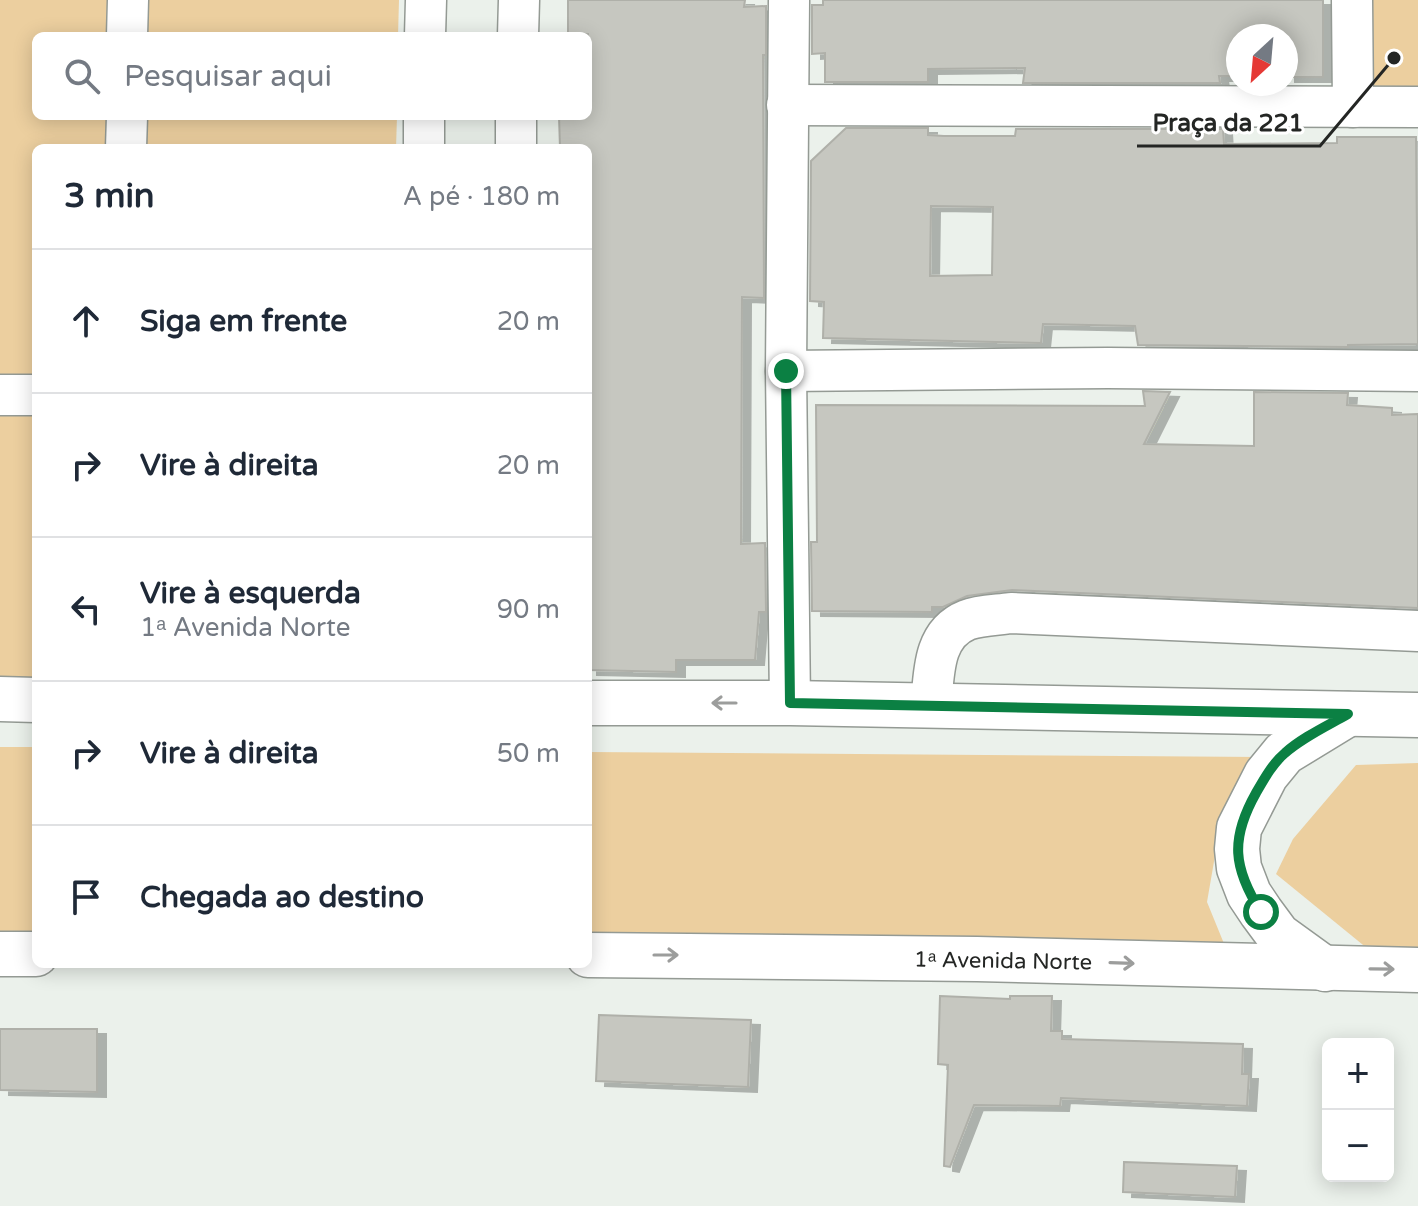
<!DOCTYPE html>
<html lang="pt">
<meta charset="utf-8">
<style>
:root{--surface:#fff;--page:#f2f2f3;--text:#1f2937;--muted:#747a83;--line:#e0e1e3}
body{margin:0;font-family:"Varela Round",sans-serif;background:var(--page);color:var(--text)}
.controls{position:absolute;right:24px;bottom:24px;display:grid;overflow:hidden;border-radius:12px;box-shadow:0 4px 20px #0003}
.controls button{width:72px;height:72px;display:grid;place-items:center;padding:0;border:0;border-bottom:2px solid var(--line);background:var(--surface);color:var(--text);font:40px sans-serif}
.compass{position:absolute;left:1226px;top:24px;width:72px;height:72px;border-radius:50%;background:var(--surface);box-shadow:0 4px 20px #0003;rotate:206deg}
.stop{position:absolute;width:24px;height:24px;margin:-18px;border:6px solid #0b8043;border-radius:50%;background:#fff}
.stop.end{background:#0b8043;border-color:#fff;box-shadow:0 2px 8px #0008}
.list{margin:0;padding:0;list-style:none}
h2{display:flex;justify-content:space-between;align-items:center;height:104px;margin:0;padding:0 32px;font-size:34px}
h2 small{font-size:26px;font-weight:400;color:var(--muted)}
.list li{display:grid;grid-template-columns:52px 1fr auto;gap:24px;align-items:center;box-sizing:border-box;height:144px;padding:0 32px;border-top:2px solid var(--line)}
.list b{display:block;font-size:30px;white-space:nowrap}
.list p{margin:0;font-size:26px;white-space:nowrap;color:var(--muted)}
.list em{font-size:26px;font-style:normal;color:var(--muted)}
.icon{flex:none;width:44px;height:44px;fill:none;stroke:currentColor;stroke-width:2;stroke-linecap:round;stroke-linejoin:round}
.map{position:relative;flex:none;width:1418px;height:1206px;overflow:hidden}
.search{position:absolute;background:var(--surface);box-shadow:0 4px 20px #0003;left:32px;top:32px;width:560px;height:88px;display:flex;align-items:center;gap:20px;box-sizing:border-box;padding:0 28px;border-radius:12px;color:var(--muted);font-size:30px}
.panel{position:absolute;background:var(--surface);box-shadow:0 4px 20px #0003;left:32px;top:144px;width:560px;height:824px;border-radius:12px}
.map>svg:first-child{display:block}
</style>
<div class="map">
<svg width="1418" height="1206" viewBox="0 0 1418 1206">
<defs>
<filter id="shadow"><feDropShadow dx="9" dy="5" stdDeviation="0" flood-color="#0004"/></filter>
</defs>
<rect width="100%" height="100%" fill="#ebf1eb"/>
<g fill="#eccf9f">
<polygon points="0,0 399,0 398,36 36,36 36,116 397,116 396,148 36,148 36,678 0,677"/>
<polygon points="1371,0 1418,0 1418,116 1369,115"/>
<rect x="0" y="747" width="36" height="185"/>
<polygon points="588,752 1262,757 1220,827 1207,902 1227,951 588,941"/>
<polygon points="1418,763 1418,951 1368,949 1276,874 1293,839 1356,765"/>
</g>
<g fill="#c6c7c0" stroke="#afb0a9" stroke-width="2" fill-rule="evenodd" filter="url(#shadow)">
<polygon points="568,0 745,0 744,7 766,6 766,55 763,55 764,298 742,297 741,544 765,543 766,612 759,612 755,660 676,660 676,672 588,670 588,148 560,148 559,116 588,116 588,34 568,35"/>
<polygon points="823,0 1323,0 1323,77 1286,77 1286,36 1238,36 1238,76 1219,76 1220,83 1023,83 1025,68 928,69 928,82 825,82 825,53 812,54 812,5 823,5"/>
<path d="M846,128h82v7l16,1h71l1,-7h207l1,15 113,-1v-6h79l2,207 -70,1v2l-210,-2 -3,-19 -92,-2 -2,19 -218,-5 1,-36 -14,-1 1,-140zM931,206l62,1 -1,68 -62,1z"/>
<polygon points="1143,391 1170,392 1144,444 1254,446 1254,392 1348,393 1347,405 1392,408 1392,415 1418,414 1418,608 1012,590 967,596 943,607 932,607 932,612 812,611 811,542 817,542 816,405 1145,406"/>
<polygon points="940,996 1010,999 1010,996 1052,996 1051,1031 1062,1031 1062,1039 1243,1044 1242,1074 1249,1074 1247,1106 1061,1098 1060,1106 974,1105 950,1167 944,1166 948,1065 938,1064"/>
<polygon points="599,1015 751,1020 748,1087 596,1081"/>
<polygon points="0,1029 97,1029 97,1092 0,1090"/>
<polygon points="1124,1162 1237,1166 1235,1197 1123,1192"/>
</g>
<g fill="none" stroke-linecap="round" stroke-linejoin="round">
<defs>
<g id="street">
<polyline points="789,0 786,371 790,703"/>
<polyline points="1352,0 1353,107"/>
<polyline points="127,36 128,0"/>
<polyline points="425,36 426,0"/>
<polyline points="518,36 519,0"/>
<polyline points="787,105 1418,107"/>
<polyline points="126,148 127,116"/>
<polyline points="424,148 424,116"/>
<polyline points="516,148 516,116"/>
<polyline points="786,371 1108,368 1418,371"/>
<polyline points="0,395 36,395"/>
<path d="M931,707c3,-32 1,-73 36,-87 13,-5 31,-5 44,-7l407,18"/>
</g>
<g id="secondary">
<polyline points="0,699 36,700"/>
<polyline points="588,703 790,703 1418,715"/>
<polyline points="0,954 36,954"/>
<polyline points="588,955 977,959 1418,970"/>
<polyline points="1325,969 1278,935 1261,912 1249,894 1239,868 1237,849 1239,828 1266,775 1284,753 1348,714"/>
</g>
</defs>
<use href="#street" stroke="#949a94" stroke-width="43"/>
<use href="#secondary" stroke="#949a94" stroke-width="47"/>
<use href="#street" stroke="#fff" stroke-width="40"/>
<use href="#secondary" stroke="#fff" stroke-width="44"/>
</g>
<defs><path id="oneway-shaft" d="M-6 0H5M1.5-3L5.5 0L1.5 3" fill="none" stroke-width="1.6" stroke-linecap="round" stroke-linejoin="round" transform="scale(2)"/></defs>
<g stroke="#9c9d9c">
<use href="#oneway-shaft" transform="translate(724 703) rotate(180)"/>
<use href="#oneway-shaft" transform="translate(666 955)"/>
<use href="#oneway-shaft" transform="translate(1122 963) rotate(2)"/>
<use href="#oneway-shaft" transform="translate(1382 969) rotate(1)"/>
</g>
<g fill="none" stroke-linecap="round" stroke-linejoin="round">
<path stroke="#0b8043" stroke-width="10" d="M786,371l4,332 558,11c-21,12 -45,23 -63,39 -12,10 -21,26 -29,40 -26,46 -23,75 5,119"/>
</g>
<g text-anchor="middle" stroke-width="6" stroke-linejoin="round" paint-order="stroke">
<g font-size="22" fill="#242624" stroke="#fff">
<text transform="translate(1003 960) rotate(1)" y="8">1ᵃ Avenida Norte</text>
</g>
</g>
<path fill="none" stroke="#242624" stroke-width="3" d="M1394 58L1320 146H1137"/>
<circle fill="#242624" stroke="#fff" stroke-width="3" cx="1394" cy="58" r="8"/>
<g font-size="24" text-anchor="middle" font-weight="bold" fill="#242624" stroke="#fff" stroke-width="6" stroke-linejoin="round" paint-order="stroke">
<text x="1228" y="131">Praça da 221</text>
</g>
</svg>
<div class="controls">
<button>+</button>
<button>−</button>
</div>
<svg class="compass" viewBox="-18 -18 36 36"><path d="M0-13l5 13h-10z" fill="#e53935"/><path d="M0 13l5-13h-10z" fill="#747a83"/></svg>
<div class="stop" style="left:1261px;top:912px"></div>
<div class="stop end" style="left:786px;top:371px"></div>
<div class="search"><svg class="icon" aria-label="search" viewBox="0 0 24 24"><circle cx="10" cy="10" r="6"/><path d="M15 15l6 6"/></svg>Pesquisar aqui</div>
<section class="panel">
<h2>3 min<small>A pé · 180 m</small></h2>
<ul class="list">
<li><svg class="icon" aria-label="ahead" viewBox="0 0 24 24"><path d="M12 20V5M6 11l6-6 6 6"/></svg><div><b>Siga em frente</b></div><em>20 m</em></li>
<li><svg class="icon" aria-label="right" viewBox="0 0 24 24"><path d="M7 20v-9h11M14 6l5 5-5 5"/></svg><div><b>Vire à direita</b></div><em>20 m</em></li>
<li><svg class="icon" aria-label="left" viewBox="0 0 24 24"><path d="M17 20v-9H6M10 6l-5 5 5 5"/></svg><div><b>Vire à esquerda</b><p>1ᵃ Avenida Norte</p></div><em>90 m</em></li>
<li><svg class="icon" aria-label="right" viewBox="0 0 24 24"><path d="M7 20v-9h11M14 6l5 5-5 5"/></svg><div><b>Vire à direita</b></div><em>50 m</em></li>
<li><svg class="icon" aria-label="arrive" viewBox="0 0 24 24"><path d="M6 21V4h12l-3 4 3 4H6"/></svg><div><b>Chegada ao destino</b></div></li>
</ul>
</section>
</div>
